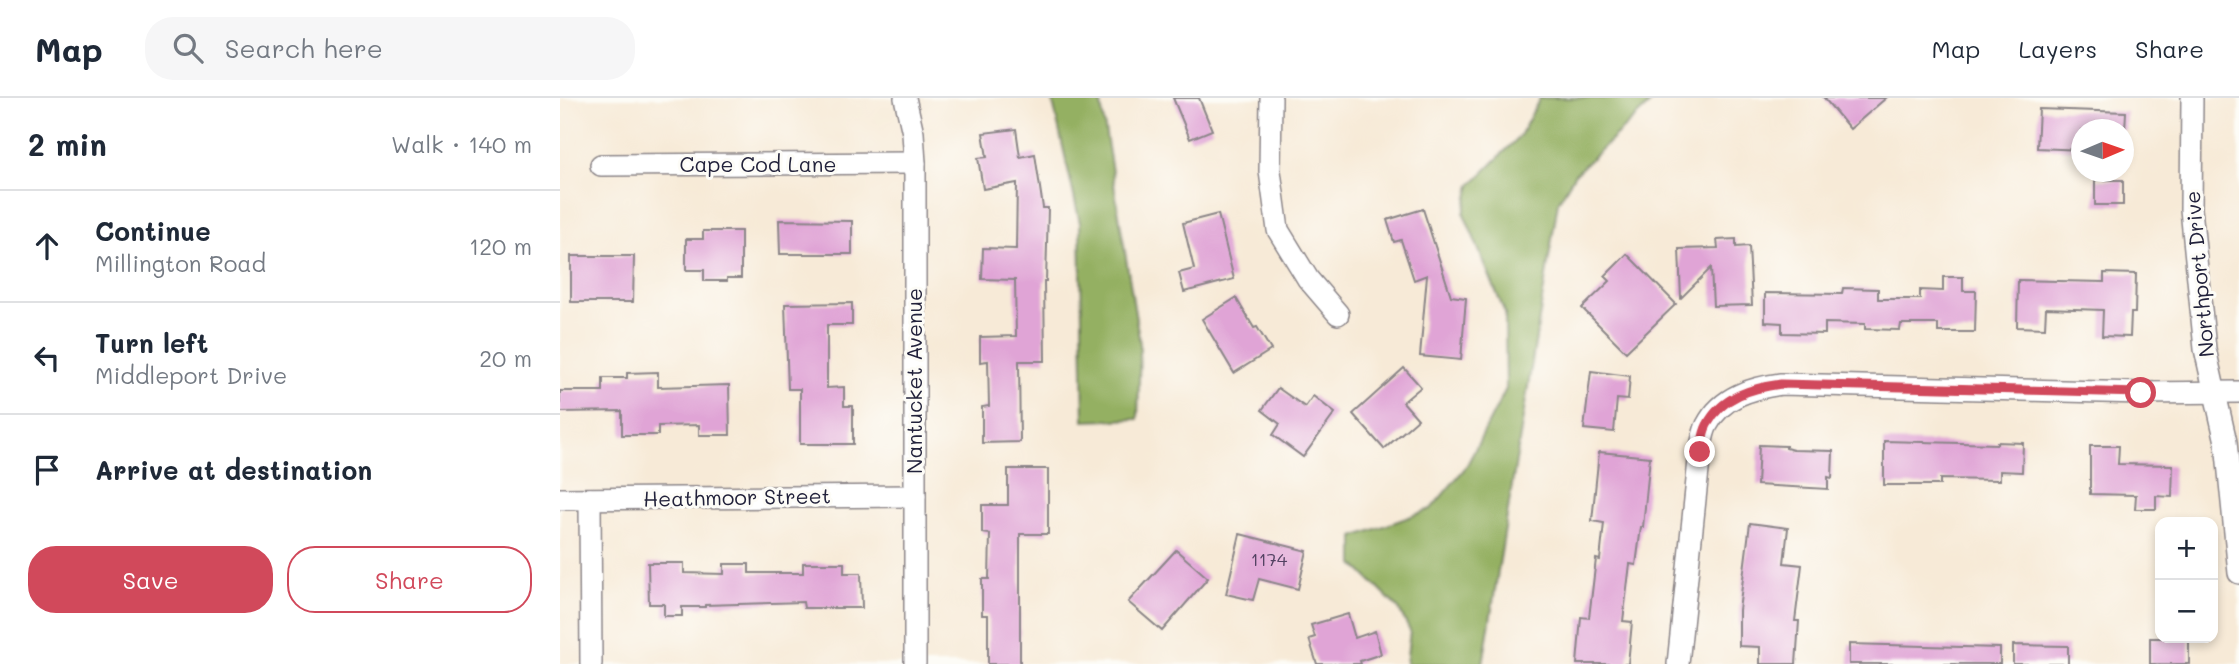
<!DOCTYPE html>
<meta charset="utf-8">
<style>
:root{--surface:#fff;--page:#f6f6f7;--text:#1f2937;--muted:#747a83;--line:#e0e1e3;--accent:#d1495b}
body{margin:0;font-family:Mali,sans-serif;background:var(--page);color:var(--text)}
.controls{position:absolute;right:21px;bottom:21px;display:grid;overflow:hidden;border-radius:14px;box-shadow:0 4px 10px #0003}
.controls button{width:63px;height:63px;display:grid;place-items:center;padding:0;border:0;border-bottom:2px solid var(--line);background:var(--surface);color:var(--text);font:35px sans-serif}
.compass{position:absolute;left:1511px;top:21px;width:63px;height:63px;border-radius:50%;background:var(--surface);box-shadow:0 4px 10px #0003;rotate:88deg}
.stop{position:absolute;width:21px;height:21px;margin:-16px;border:5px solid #d1495b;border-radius:50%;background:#fff}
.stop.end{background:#d1495b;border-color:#fff;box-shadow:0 2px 7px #0008}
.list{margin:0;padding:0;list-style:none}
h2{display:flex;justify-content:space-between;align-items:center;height:91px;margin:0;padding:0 28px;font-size:30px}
h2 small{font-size:23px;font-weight:400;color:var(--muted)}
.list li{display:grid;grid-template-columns:46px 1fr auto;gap:21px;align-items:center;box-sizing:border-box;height:112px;padding:0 28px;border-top:2px solid var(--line)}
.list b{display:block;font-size:26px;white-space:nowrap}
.list p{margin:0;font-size:23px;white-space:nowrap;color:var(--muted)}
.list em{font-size:23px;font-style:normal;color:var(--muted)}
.actions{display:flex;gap:14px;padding:21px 28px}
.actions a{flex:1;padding:16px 0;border:2px solid var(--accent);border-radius:28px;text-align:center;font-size:24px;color:var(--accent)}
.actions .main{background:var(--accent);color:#fff}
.icon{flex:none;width:38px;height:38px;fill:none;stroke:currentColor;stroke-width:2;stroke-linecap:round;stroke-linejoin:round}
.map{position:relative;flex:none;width:1679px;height:566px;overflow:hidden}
header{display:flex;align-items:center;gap:42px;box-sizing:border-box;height:98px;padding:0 35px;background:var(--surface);border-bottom:2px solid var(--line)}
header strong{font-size:33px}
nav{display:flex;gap:38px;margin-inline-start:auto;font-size:24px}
.search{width:490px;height:63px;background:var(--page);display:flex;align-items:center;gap:18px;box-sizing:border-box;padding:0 24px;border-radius:28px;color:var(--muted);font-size:26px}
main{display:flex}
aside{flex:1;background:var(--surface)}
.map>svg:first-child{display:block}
</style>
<header>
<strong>Map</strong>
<div class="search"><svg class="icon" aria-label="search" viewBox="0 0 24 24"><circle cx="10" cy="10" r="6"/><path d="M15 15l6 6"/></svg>Search here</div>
<nav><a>Map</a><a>Layers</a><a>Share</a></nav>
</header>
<main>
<aside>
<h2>2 min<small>Walk · 140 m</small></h2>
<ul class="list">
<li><svg class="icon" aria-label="ahead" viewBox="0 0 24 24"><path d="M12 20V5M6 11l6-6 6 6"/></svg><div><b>Continue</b><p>Millington Road</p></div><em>120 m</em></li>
<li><svg class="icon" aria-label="left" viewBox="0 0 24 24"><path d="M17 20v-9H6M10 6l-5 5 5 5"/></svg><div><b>Turn left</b><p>Middleport Drive</p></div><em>20 m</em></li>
<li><svg class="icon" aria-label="arrive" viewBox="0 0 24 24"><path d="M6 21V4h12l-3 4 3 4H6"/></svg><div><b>Arrive at destination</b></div></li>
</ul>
<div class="actions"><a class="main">Save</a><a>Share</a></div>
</aside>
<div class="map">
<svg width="1679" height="566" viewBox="0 0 1679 566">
<rect width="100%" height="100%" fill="#fdfcf7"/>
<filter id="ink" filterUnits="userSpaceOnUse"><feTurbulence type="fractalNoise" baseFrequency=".0143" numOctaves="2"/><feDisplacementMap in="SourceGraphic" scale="14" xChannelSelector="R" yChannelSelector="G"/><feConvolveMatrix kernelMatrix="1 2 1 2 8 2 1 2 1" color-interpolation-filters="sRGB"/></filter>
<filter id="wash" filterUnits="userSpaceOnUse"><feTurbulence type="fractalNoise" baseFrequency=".00686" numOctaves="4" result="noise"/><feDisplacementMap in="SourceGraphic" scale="28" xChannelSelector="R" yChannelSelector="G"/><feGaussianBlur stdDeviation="1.57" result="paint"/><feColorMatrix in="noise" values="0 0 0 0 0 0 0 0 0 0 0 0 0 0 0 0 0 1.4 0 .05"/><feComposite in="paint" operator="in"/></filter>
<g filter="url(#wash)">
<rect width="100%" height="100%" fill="#f7ead7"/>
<g fill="#94b062" stroke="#5b694e" stroke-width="2">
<polygon points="492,0 540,0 580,246 578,321 524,323 520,125"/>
<polygon points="980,0 1096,0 1015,76 998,104 923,566 846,566 850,533 839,511 794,466 794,439 871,411 906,369 946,291 945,215 904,116 911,87 960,38"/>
</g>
<g id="blocks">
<g fill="#e0a4d6">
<polygon points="613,0 639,0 652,32 630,41"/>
<polygon points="1264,0 1326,0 1290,31"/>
<polygon points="1479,11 1566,14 1565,32 1522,32 1522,52 1477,50"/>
<polygon points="456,31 460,59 475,56 483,110 488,110 486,183 484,183 485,263 459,263 460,344 422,345 422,309 429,308 428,263 420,264 420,239 456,238 455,182 422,181 423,150 456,151 457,85 423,91 418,60 427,59 423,35"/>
<rect x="1535" y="82" width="28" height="25"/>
<polygon points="863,111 891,198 906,200 901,262 860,258 867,177 854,182 841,142 834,144 827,122"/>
<polygon points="658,116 674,181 624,194 619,175 634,171 623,125"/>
<polygon points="219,122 292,123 292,156 220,156"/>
<polygon points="143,133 181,133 181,180 167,180 167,183 144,183 144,172 126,172 126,141 143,141"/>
<polygon points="1176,141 1176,149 1189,148 1192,207 1153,208 1151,170 1121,200 1119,151 1158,150 1157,142"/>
<polygon points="1067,156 1116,206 1066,254 1022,210 1050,183 1045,178"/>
<polygon points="11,158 74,158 73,204 11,204"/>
<polygon points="1544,175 1576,176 1575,215 1571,215 1570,239 1542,238 1543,212 1486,210 1485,230 1457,229 1458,182 1544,184"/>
<polygon points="1383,179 1403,179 1403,193 1416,193 1415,234 1378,234 1378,226 1341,226 1340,232 1305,231 1305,226 1265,225 1265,236 1222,235 1222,225 1205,224 1205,195 1282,196 1283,190 1318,191 1318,201 1360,201 1360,192 1383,193"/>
<polygon points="676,200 694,230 697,229 711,252 674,275 642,221"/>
<polygon points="292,205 292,227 267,227 267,290 284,289 284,308 293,308 293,346 240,346 240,291 228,291 225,206"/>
<polygon points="844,270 861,289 843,304 858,321 824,351 793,316"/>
<polygon points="1031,273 1070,278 1068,302 1057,301 1054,334 1024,331"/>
<polygon points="98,274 98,289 169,287 170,337 139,337 139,327 98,328 98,337 62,337 62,313 0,314 0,293 43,293 43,280 67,280 67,275"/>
<polygon points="718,290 745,309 753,298 775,315 743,359 713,337 720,326 702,312"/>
<polygon points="1324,343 1437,346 1437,344 1463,345 1462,374 1440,373 1440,382 1380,381 1380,387 1324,387"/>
<polygon points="1199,347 1226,348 1226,350 1233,352 1273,353 1272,380 1268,379 1268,391 1197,387"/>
<polygon points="1530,348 1559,348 1558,366 1613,367 1612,399 1596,398 1596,411 1575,411 1576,397 1530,396"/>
<polygon points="1039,354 1090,359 1083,429 1081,429 1076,467 1070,466 1063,523 1072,524 1068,566 1017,566 1021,519 1029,520 1036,461 1040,462 1044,425 1032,423"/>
<polygon points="448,371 488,371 488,436 460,436 460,566 428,566 428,517 422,517 422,481 429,481 430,436 422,435 422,407 448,407"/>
<polygon points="1190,425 1228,430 1224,465 1242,467 1235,523 1239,523 1236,566 1200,566 1200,549 1179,548 1179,512"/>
<polygon points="680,436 747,453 738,491 699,481 693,502 666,496"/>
<polygon points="616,452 648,480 602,533 568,504"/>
<polygon points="88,465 124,465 124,475 164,476 164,466 189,466 189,475 243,475 243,465 284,465 284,475 301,475 302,510 244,510 243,504 145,507 145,509 122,509 122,518 104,518 104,506 89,506"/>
<polygon points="788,516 795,540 815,533 821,556 800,563 801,566 757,566 749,541 755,539 751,527"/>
<rect x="1590" y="540" width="39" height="26"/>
<polygon points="1289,546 1440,550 1440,566 1289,566"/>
<polygon points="1453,547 1508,548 1508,566 1453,566"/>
</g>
</g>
</g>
<g filter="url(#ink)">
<use href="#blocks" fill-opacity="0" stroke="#8c8689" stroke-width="2"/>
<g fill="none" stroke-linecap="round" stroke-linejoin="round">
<defs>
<g id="street">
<polyline points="345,0 353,35 355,65 355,566"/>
<polyline points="711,0 710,73 718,132 748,181 778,216"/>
<polyline points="1632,0 1631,111 1645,251 1666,344 1679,475"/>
<polyline points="41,67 355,65"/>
<polyline points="0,401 355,398"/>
<polyline points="30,401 31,566"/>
<path d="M1118,566l22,-213c2,-8 3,-19 7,-26 15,-29 45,-37 74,-41l360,9 98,-1"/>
</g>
</defs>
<use href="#street" stroke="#8c8689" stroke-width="24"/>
<use href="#street" stroke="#fff" stroke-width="21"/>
</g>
</g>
<g fill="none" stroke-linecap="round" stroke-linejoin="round" filter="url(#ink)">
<path stroke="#d1495b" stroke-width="9" d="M1140,354c2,-9 3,-20 7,-27 15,-29 45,-37 74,-41l360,9"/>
</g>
<g text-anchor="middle" stroke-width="6" stroke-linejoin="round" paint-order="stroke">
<g font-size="18" fill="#524262">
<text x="709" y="468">1174</text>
</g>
<g font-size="21" fill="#22223b" stroke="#fdfcf7">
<text x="198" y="74">Cape Cod Lane</text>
<text transform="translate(1640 176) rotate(-95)" y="7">Northport Drive</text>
<text transform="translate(355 283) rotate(-90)" y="7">Nantucket Avenue</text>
<text transform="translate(177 400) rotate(-1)" y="7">Heathmoor Street</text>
</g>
</g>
</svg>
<div class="controls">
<button>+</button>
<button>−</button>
</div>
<svg class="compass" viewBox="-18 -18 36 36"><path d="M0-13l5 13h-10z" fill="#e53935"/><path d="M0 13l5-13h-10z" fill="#747a83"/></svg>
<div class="stop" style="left:1581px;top:295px"></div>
<div class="stop end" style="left:1140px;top:354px"></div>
</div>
</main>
